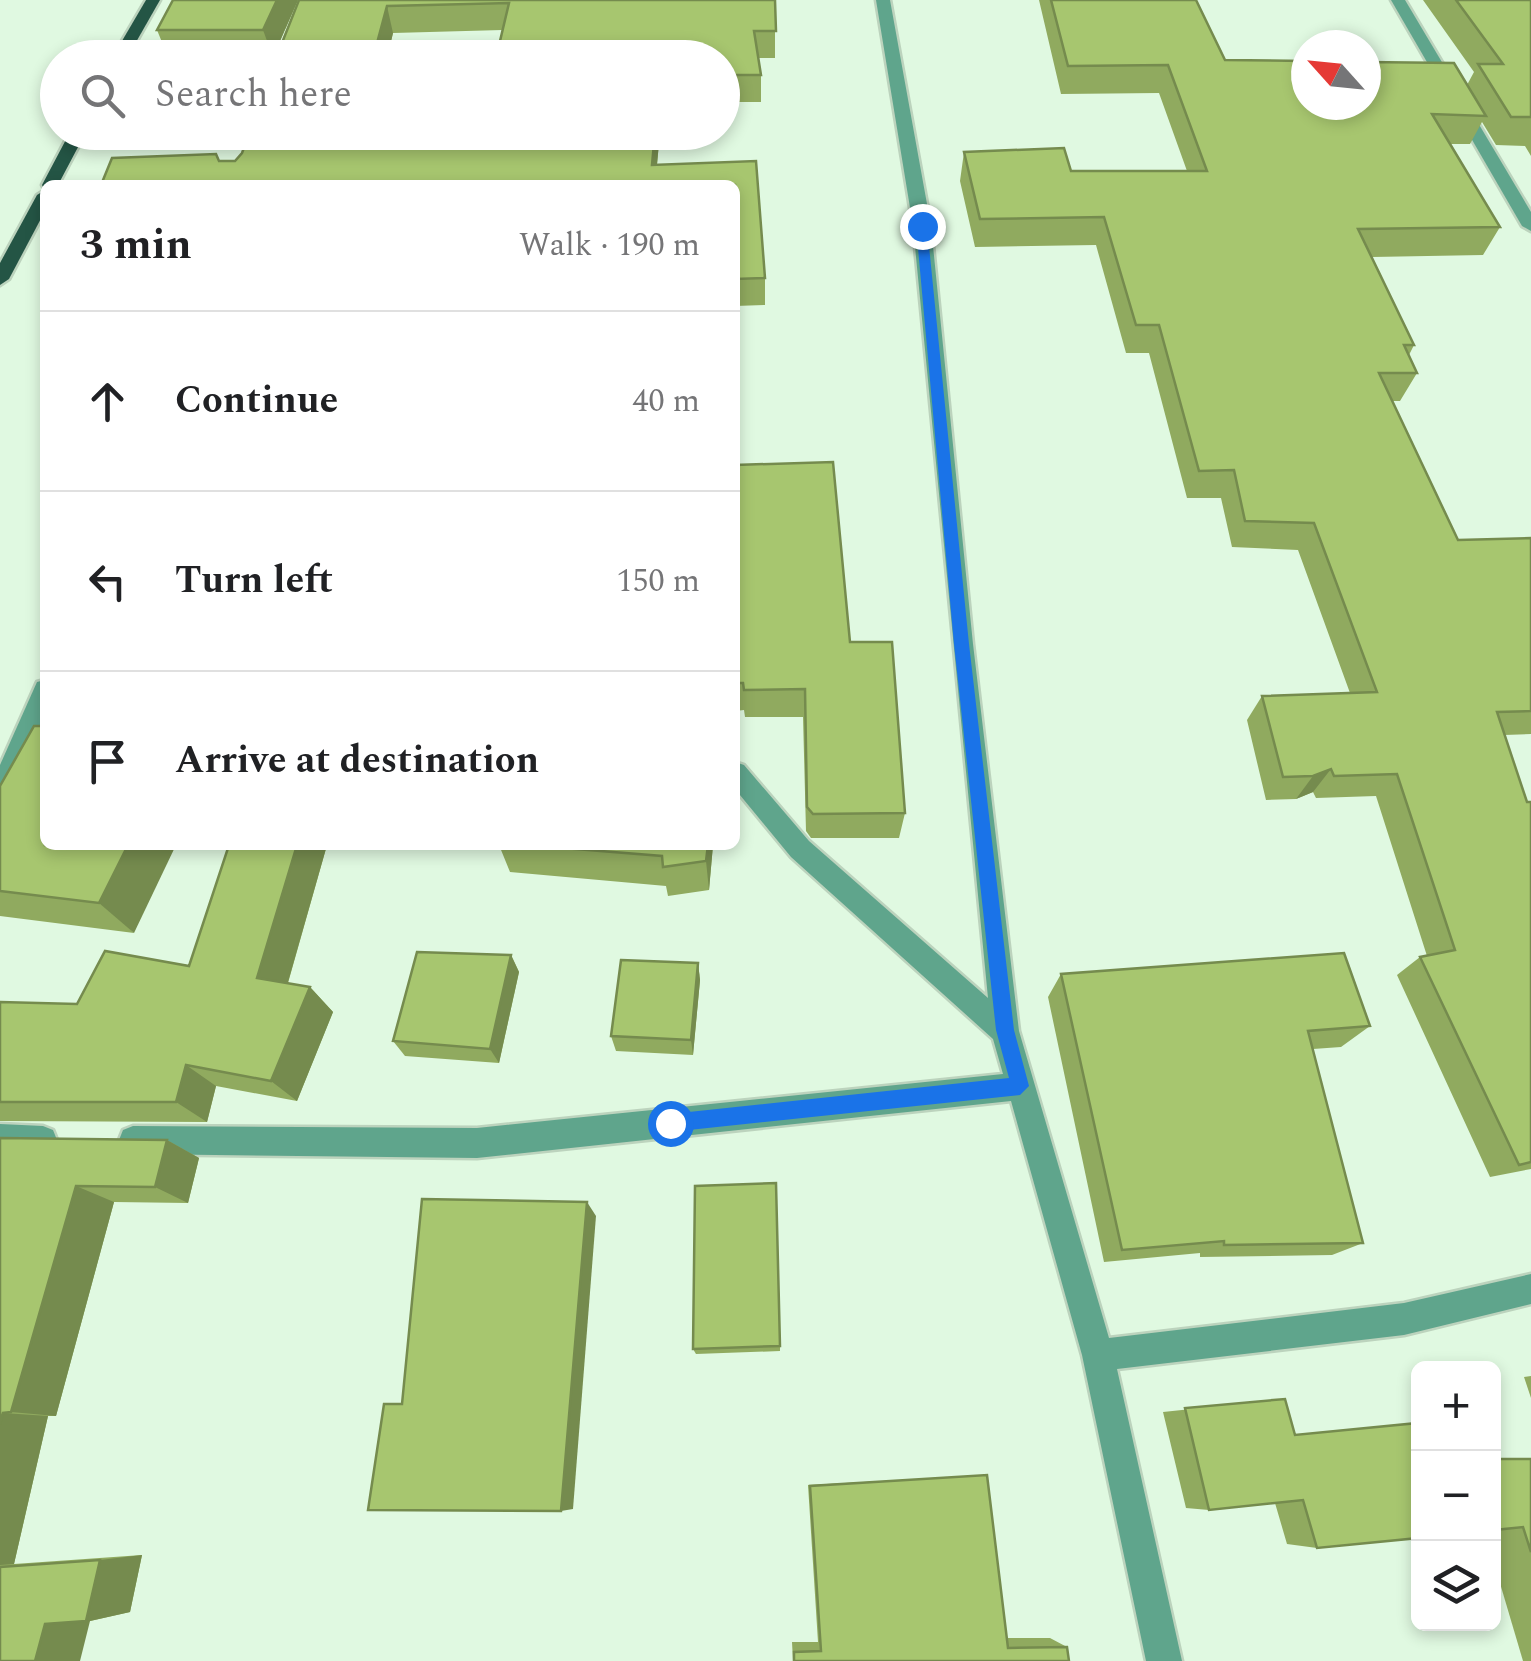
<!DOCTYPE html>
<meta charset="utf-8">
<style>
:root{--surface:#fff;--page:#f2f2f2;--text:#202124;--muted:#757577;--line:#e0e0e0}
body{margin:0;font-family:Spectral,serif;background:var(--page);color:var(--text)}
.controls{position:absolute;right:30px;bottom:30px;display:grid;overflow:hidden;border-radius:15px;box-shadow:0 5px 15px #0003}
.controls button{width:90px;height:90px;display:grid;place-items:center;padding:0;border:0;border-bottom:2px solid var(--line);background:var(--surface);color:var(--text);font:50px sans-serif}
.compass{position:absolute;left:1291px;top:30px;width:90px;height:90px;border-radius:50%;background:var(--surface);box-shadow:0 5px 15px #0003;rotate:297deg}
.stop{position:absolute;width:30px;height:30px;margin:-22px;border:8px solid #1a73e8;border-radius:50%;background:#fff}
.stop.end{background:#1a73e8;border-color:#fff;box-shadow:0 2px 10px #0008}
.list{margin:0;padding:0;list-style:none}
h2{display:flex;justify-content:space-between;align-items:center;height:130px;margin:0;padding:0 40px;font-size:42px}
h2 small{font-size:32px;font-weight:400;color:var(--muted)}
.list li{display:grid;grid-template-columns:65px 1fr auto;gap:30px;align-items:center;box-sizing:border-box;height:180px;padding:0 40px;border-top:2px solid var(--line)}
.list b{display:block;font-size:38px;white-space:nowrap}
.list em{font-size:32px;font-style:normal;color:var(--muted)}
.icon{flex:none;width:55px;height:55px;fill:none;stroke:currentColor;stroke-width:2;stroke-linecap:round;stroke-linejoin:round}
.map{position:relative;flex:none;width:1531px;height:1661px;overflow:hidden}
.search{position:absolute;background:var(--surface);box-shadow:0 5px 15px #0003;left:40px;top:40px;width:700px;height:110px;display:flex;align-items:center;gap:25px;box-sizing:border-box;padding:0 35px;border-radius:55px;color:var(--muted);font-size:38px}
.panel{position:absolute;background:var(--surface);box-shadow:0 5px 15px #0003;left:40px;top:180px;width:700px;height:670px;border-radius:15px}
.map>svg:first-child{display:block}
</style>
<div class="map">
<svg width="1531" height="1661" viewBox="0 0 1531 1661">
<rect width="100%" height="100%" fill="#e0f9e1"/>
<g fill="none" stroke-linecap="round" stroke-linejoin="round">
<defs>
<g id="minor">
<polygon points="876,0 890,0 931,226 973,644 1019,1031 1109,1338 1404,1303 1531,1274 1531,1304 1404,1335 1117,1369 1182,1661 1146,1661 1082,1355 1011,1101 477,1158 133,1154 123,1150 119,1140 123,1130 133,1126 477,1128 1003,1074 993,1039 791,857 735,789 735,762 744,765 809,841 988,998 913,226"/>
<polygon points="1391,0 1405,0 1531,212 1531,231 1522,226"/>
<polygon points="45,680 45,716 9,800 0,803 0,765 37,682"/>
<polygon points="0,1124 43,1126 53,1130 57,1140 53,1150 43,1154 0,1152"/>
</g>
<g id="major">
<polygon points="146,0 160,0 127,58 112,58"/>
<polygon points="70,132 86,132 58,185 45,185 44,189 42,185"/>
<polygon points="45,190 45,211 9,279 0,285 0,263 37,195"/>
</g>
</defs>
<use href="#minor" stroke="#bcd3bd" stroke-width="5"/>
<use href="#major" stroke="#bcd3bd" stroke-width="5"/>
<use href="#minor" fill="#5fa58c" fill-rule="evenodd"/>
<use href="#major" fill="#245545" fill-rule="evenodd"/>
</g>
<g fill="#90aa5f">
<polygon points="173,0 298,0 273,57 168,57 157,30"/>
<polygon points="299,0 775,0 775,58 758,58 761,75 761,102 722,102 722,58 502,30 393,33 387,58 276,58"/>
<polygon points="1039,0 1196,0 1225,60 1467,85 1474,72 1423,0 1531,0 1531,156 1525,146 1496,145 1482,122 1470,144 1450,144 1500,227 1483,255 1372,257 1414,345 1409,355 1417,373 1400,401 1392,401 1458,540 1531,538 1531,734 1504,735 1527,802 1531,802 1531,1169 1490,1177 1397,975 1420,957 1427,956 1376,796 1316,798 1313,792 1296,799 1266,800 1247,720 1262,696 1350,693 1298,550 1232,547 1221,498 1187,498 1149,353 1126,353 1096,245 975,247 960,181 964,152 1071,171 1187,171 1159,93 1061,94"/>
<polygon points="250,132 660,132 657,165 756,161 765,278 765,305 735,306 735,185 101,185 112,158 216,154 219,161 235,161 242,153"/>
<polygon points="735,465 850,642 905,813 899,838 811,838 806,831 803,717 745,717 744,710 735,711"/>
<polygon points="0,786 134,933 0,916"/>
<polygon points="229,845 327,845 288,983 310,987 333,1012 297,1101 216,1086 207,1122 0,1121 0,1002 77,1004 189,966"/>
<polygon points="499,845 713,845 709,890 668,896 666,886 510,872"/>
<polygon points="511,955 519,972 499,1063 405,1056 393,1041"/>
<polygon points="698,963 700,980 693,1055 616,1051 611,1036"/>
<polygon points="1061,974 1370,1026 1341,1047 1313,1049 1363,1243 1332,1255 1200,1257 1200,1253 1104,1262 1048,997"/>
<polygon points="0,1138 167,1140 199,1158 188,1203 114,1202 56,1416 48,1416 14,1564 142,1555 130,1612 90,1621 0,1661"/>
<polygon points="780,1346 780,1351 696,1354 693,1349"/>
<polygon points="1531,1376 1531,1398 1524,1377"/>
<polygon points="1285,1399 1317,1548 1287,1544 1275,1503 1209,1510 1186,1508 1163,1412"/>
<polygon points="1494,1459 1531,1459 1531,1661 1523,1661 1494,1563"/>
<polygon points="975,1476 1007,1638 1050,1638 1067,1647 1069,1661 793,1661 792,1642 818,1642 808,1485"/>
</g>
<g fill="#758b4e">
<polygon points="277,0 298,0 273,57 263,30"/>
<polygon points="387,6 393,33 387,58 373,58"/>
<polygon points="655,132 660,132 655,185 652,165"/>
<polygon points="1331,769 1313,792 1296,799 1313,776"/>
<polygon points="128,845 176,845 134,933 99,903"/>
<polygon points="297,845 327,845 282,1003 257,978"/>
<polygon points="708,845 713,845 709,890 706,861"/>
<polygon points="511,955 519,972 499,1063 490,1049"/>
<polygon points="698,963 700,980 693,1055 691,1040"/>
<polygon points="310,987 333,1012 297,1101 271,1081"/>
<polygon points="186,1065 216,1086 207,1122 176,1102"/>
<polygon points="167,1140 199,1158 188,1203 155,1187"/>
<polygon points="76,1186 114,1202 56,1416 11,1412"/>
<polygon points="587,1202 596,1216 573,1509 561,1511"/>
<polygon points="3,1413 48,1416 14,1564 0,1565 0,1424"/>
<polygon points="142,1555 130,1612 90,1621 80,1661 35,1661 45,1624 100,1560"/>
</g>
<g fill="#a7c66f" stroke="#758b4e" stroke-width="2.5">
<polygon points="173,0 277,0 263,30 157,30"/>
<polygon points="299,0 775,0 776,31 754,31 761,75 722,75 722,58 496,58 509,3 387,6 373,58 276,58"/>
<polygon points="1051,0 1196,0 1225,60 1306,61 1306,105 1366,105 1366,62 1454,63 1486,116 1432,114 1500,227 1358,229 1414,345 1404,345 1417,373 1379,373 1458,540 1531,538 1531,711 1497,712 1527,802 1531,802 1531,1162 1519,1165 1420,957 1455,950 1397,774 1334,776 1331,769 1313,776 1283,777 1262,696 1377,692 1314,523 1245,521 1234,470 1199,471 1159,325 1136,325 1104,217 980,219 964,152 1064,148 1071,171 1207,171 1168,65 1068,66"/>
<polygon points="1456,0 1531,0 1531,117 1511,117 1478,64 1503,64"/>
<polygon points="250,132 655,132 652,165 756,161 765,278 735,279 735,185 101,185 112,158 216,154 219,161 235,161 242,153"/>
<polygon points="833,462 850,642 892,642 905,813 813,814 807,807 805,689 744,690 743,683 735,683 735,465"/>
<polygon points="34,726 45,726 45,845 128,845 99,903 0,891 0,786"/>
<polygon points="229,845 297,845 257,978 310,987 271,1081 186,1065 176,1102 0,1102 0,1002 77,1004 105,951 189,966"/>
<polygon points="526,845 708,845 706,861 663,867 662,856"/>
<polygon points="417,952 511,955 490,1049 393,1041"/>
<polygon points="1344,953 1370,1026 1308,1031 1363,1243 1224,1245 1224,1241 1122,1250 1061,974"/>
<polygon points="621,960 698,963 691,1040 611,1036"/>
<polygon points="0,1138 167,1140 155,1187 76,1186 11,1412 3,1413 0,1424"/>
<polygon points="776,1183 780,1346 693,1349 695,1186"/>
<polygon points="422,1199 587,1202 561,1511 368,1510 384,1404 402,1404"/>
<polygon points="1285,1399 1295,1435 1418,1423 1418,1538 1317,1548 1303,1500 1209,1510 1185,1408"/>
<polygon points="1494,1459 1531,1459 1531,1552 1523,1527 1494,1530"/>
<polygon points="987,1475 1008,1648 1067,1647 1069,1661 794,1661 794,1652 821,1651 810,1486"/>
<polygon points="100,1560 86,1621 45,1624 35,1661 0,1661 0,1567"/>
</g>
<polygon fill="#1a73e8" points="922,223 927,226 969,644 1014,1030 1029,1086 1020,1095 670,1132 660,1123 670,1114 1009,1078 996,1030 954,644 916,226"/>
</svg>
<div class="controls">
<button>+</button>
<button>−</button>
<button><svg class="icon" aria-label="layers" viewBox="0 0 24 24"><path d="M12 4l9 5-9 5-9-5zM3 14l9 5 9-5"/></svg></button>
</div>
<svg class="compass" viewBox="-18 -18 36 36"><path d="M0-13l5 13h-10z" fill="#e53935"/><path d="M0 13l5-13h-10z" fill="#757577"/></svg>
<div class="stop" style="left:670px;top:1123px"></div>
<div class="stop end" style="left:922px;top:226px"></div>
<div class="search"><svg class="icon" aria-label="search" viewBox="0 0 24 24"><circle cx="10" cy="10" r="6"/><path d="M15 15l6 6"/></svg>Search here</div>
<section class="panel">
<h2>3 min<small>Walk · 190 m</small></h2>
<ul class="list">
<li><svg class="icon" aria-label="ahead" viewBox="0 0 24 24"><path d="M12 20V5M6 11l6-6 6 6"/></svg><div><b>Continue</b></div><em>40 m</em></li>
<li><svg class="icon" aria-label="left" viewBox="0 0 24 24"><path d="M17 20v-9H6M10 6l-5 5 5 5"/></svg><div><b>Turn left</b></div><em>150 m</em></li>
<li><svg class="icon" aria-label="arrive" viewBox="0 0 24 24"><path d="M6 21V4h12l-3 4 3 4H6"/></svg><div><b>Arrive at destination</b></div></li>
</ul>
</section>
</div>
